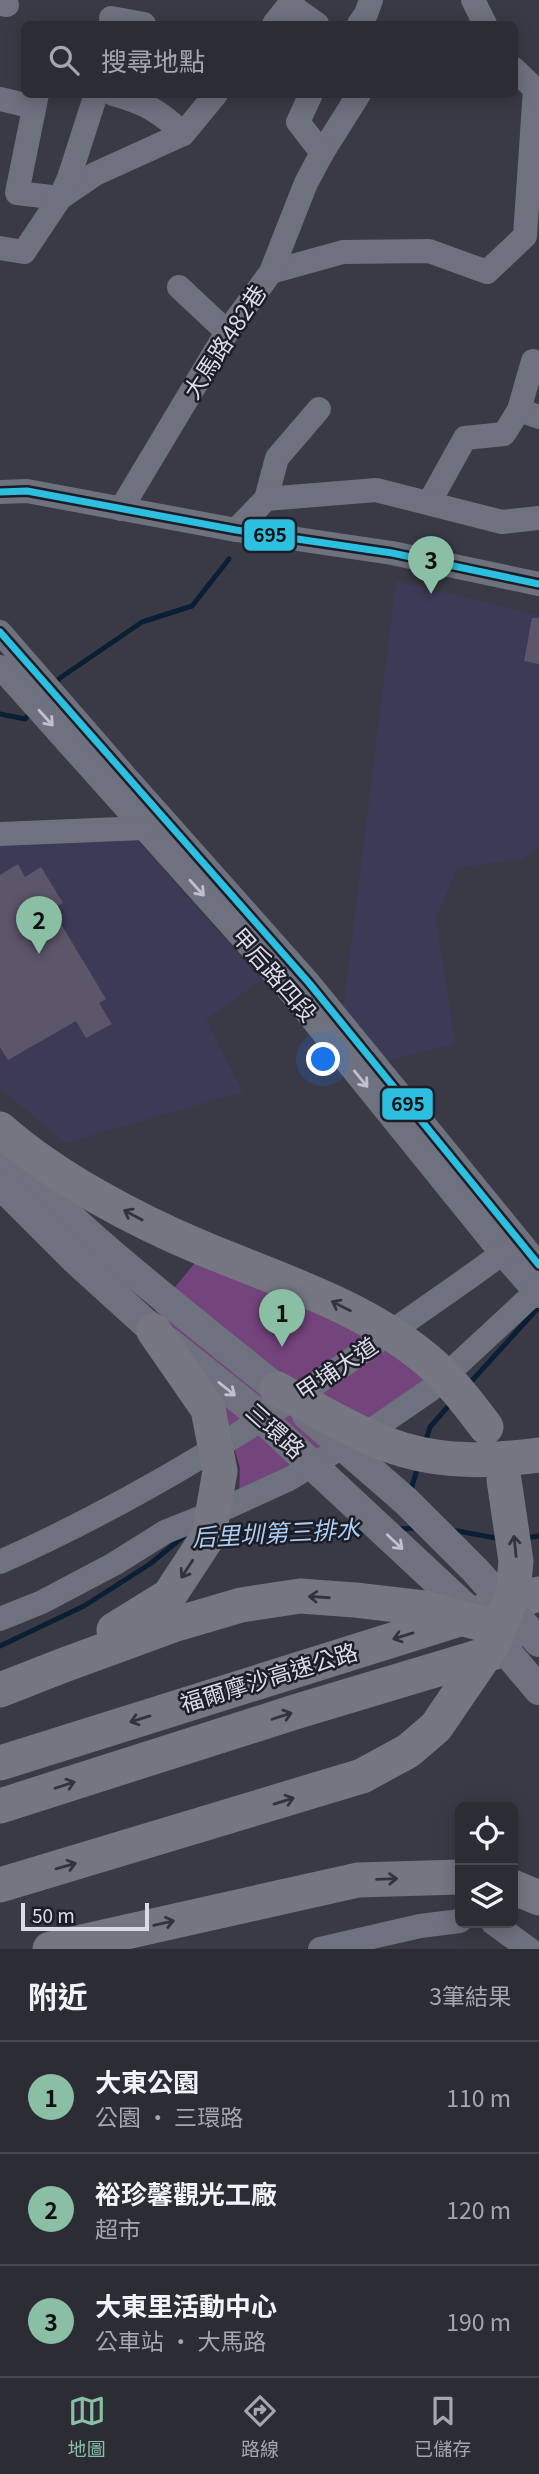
<!DOCTYPE html>
<html lang="zh-TW">
<meta charset="utf-8">
<style>
:root{--surface:#2c2c34;--page:#34343c;--text:#f1f3f6;--muted:#a6a7ac;--line:#48484f;--accent:#8abfa5}
body{margin:0;font-family:Georgia,"Noto Sans TC",serif;background:var(--page);color:var(--text)}
.controls{position:absolute;right:21px;bottom:21px;display:grid;overflow:hidden;border-radius:10px;box-shadow:0 4px 18px #0003}
.controls button{width:63px;height:63px;display:grid;place-items:center;padding:0;border:0;border-bottom:2px solid var(--line);background:var(--surface);color:var(--text);font:35px sans-serif}
.scale{position:absolute;left:21px;bottom:18px;width:128px;box-sizing:border-box;padding-left:7px;border:4px solid #dadaea;border-top:0;font-size:19px;line-height:24px;white-space:nowrap;color:#dadaea;-webkit-text-stroke:5px #1d1d28;paint-order:stroke}
.you{position:absolute;left:324px;top:1060px;width:24px;height:24px;margin:-18px;border:5px solid #fff;border-radius:50%;background:#1a73e8;box-shadow:0 0 0 10px #1a73e833}
.badge{display:grid;place-items:center;width:46px;height:46px;border-radius:50%;background:var(--accent);color:#111;font-size:23px;font-weight:700}
.pin{position:absolute;translate:-50% -58px;filter:drop-shadow(0 2px 4px #0008)}
.pin::after{content:'';position:absolute;top:37px;width:24px;height:21px;background:inherit;clip-path:polygon(0 0,100% 0,50% 100%)}
.list{margin:0;padding:0;list-style:none}
h2{display:flex;justify-content:space-between;align-items:center;height:91px;margin:0;padding:0 28px;font-size:30px}
h2 small{font-size:23px;font-weight:400;color:var(--muted)}
.list li{display:grid;grid-template-columns:46px 1fr auto;gap:21px;align-items:center;box-sizing:border-box;height:112px;padding:0 28px;border-top:2px solid var(--line)}
.list b{display:block;font-size:26px;white-space:nowrap}
.list p{margin:0;font-size:23px;white-space:nowrap;color:var(--muted)}
.list em{font-size:23px;font-style:normal;color:var(--muted)}
.icon{flex:none;width:38px;height:38px;fill:none;stroke:currentColor;stroke-width:2;stroke-linecap:round;stroke-linejoin:round}
.map{position:relative;flex:none;width:539px;height:1949px;overflow:hidden}
.search{position:absolute;background:var(--surface);box-shadow:0 4px 18px #0003;left:21px;right:21px;top:21px;height:77px;display:flex;align-items:center;gap:18px;box-sizing:border-box;padding:0 24px;border-radius:10px;color:var(--muted);font-size:26px}
.sheet{height:427px;background:var(--surface)}
nav{display:flex;justify-content:space-around;align-items:center;box-sizing:border-box;height:98px;border-top:2px solid var(--line);background:var(--surface);font-size:19px;color:var(--muted)}
nav a{display:grid;justify-items:center;gap:4px}
nav .on{color:var(--accent)}
.map>svg:first-child{display:block}
</style>
<div class="map">
<svg width="539" height="1949" viewBox="0 0 539 1949">
<rect width="100%" height="100%" fill="#3a3a46"/>
<g fill="#3c3a56">
<polygon points="396,581 539,615 539,847 521,859 457,868 436,918 455,1044 380,1063 342,1019"/>
<polygon points="129,832 261,980 206,1020 243,1092 65,1143 0,1088 0,840"/>
</g>
<polygon fill="#74447c" points="195,1263 335,1315 434,1379 239,1495 240,1468 224,1414 155,1311"/>
<g fill="none" stroke-linecap="round" stroke-linejoin="round">
<g stroke="#0a1f33" stroke-width="5">
<polyline points="54,685 60,678 142,622 192,606 229,559"/>
<polyline points="0,714 25,719 32,711"/>
<polyline points="468,1385 539,1307"/>
<polyline points="425,1443 430,1427 452,1402"/>
<polyline points="410,1493 418,1466"/>
<polyline points="397,1529 418,1528"/>
<polyline points="452,1530 501,1539"/>
<polyline points="222,1534 366,1531"/>
<polyline points="525,1538 539,1536"/>
<polyline points="0,1646 84,1606 150,1564 184,1536"/>
</g>
</g>
<g fill="#5d566b">
<polygon points="532,618 539,618 539,664 524,661"/>
<polygon points="18,864 25,877 41,867 63,903 52,909 106,999 99,1003 112,1024 86,1038 76,1021 8,1060 0,1047 0,875"/>
</g>
<g fill="none" stroke-linecap="round" stroke-linejoin="round">
<g stroke="#6e717e" stroke-width="24">
<polyline points="473,0 485,24"/>
<polyline points="0,4 7,5"/>
<polyline points="290,5 317,24"/>
<polyline points="111,18 144,24"/>
<polyline points="274,24 293,0"/>
<polyline points="359,24 366,14 371,0"/>
<polyline points="37,94 17,193 60,198 95,174 183,134 216,94"/>
<path d="M113,94c32,9 47,17 70,40"/>
<polyline points="0,99 34,107"/>
<polyline points="322,153 359,94"/>
<polyline points="0,248 24,252 60,198 69,178 96,94"/>
<polyline points="271,272 343,252 429,251 487,272 525,236 535,89 514,69"/>
<polyline points="179,287 227,332"/>
<polyline points="519,410 539,417"/>
<polyline points="0,492 27,491 236,530 392,553 539,584"/>
<polyline points="266,499 277,458 319,409"/>
<polyline points="429,503 465,438 504,434 519,410 533,361"/>
<polyline points="121,509 227,332 271,272 306,183 322,153 298,122 311,94"/>
<polyline points="236,530 266,499 376,490 502,522 539,518"/>
<polyline points="0,632 126,777 309,983 539,1265"/>
<polyline points="0,667 287,988 502,1254 539,1296"/>
<polyline points="0,834 144,828"/>
<path d="M0,1562c142,-63 274,-147 401,-237 38,-27 76,-52 112,-80"/>
<polyline points="0,1619 42,1602 114,1564 165,1532 230,1506 289,1479 379,1425 430,1390 539,1289"/>
<polyline points="493,1923 529,1949"/>
<polyline points="320,1949 420,1926 460,1921"/>
</g>
<g stroke="#70717f" stroke-width="30">
<path d="M0,1149c85,89 182,163 277,240"/>
<polyline points="0,1184 78,1262 154,1331"/>
</g>
<g stroke="#767682" stroke-width="35">
<polyline points="0,1763 539,1594"/>
<polyline points="0,1806 298,1711 505,1649"/>
<polyline points="513,1887 539,1898"/>
<polyline points="50,1949 358,1880 460,1877"/>
</g>
<g stroke="#70717f" stroke-width="30">
<polyline points="168,1342 252,1409 483,1624 539,1690"/>
<polyline points="307,1415 407,1502 475,1570 539,1642"/>
</g>
<g stroke="#767682" stroke-width="35">
<path d="M0,1129c54,48 135,91 202,119 76,32 159,57 224,111 23,19 42,44 60,68"/>
<path d="M277,1389c37,19 88,50 127,61 44,13 90,11 135,5"/>
<polyline points="114,1630 169,1596 209,1535 220,1471 208,1409 154,1331"/>
<polyline points="0,1690 64,1665 173,1625 241,1605 300,1596 355,1600 424,1608 483,1624"/>
<polyline points="0,1885 362,1776 408,1751 436,1727 494,1642 513,1594 516,1561 504,1480"/>
</g>
<defs>
<g id="bus-1">
<polyline points="0,492 27,491 236,530 392,553 539,584"/>
<polyline points="0,632 309,983 539,1265"/>
</g>
</defs>
<use href="#bus-1" stroke="#1d1d28" stroke-width="12"/>
<use href="#bus-1" stroke="#2dbfdf" stroke-width="7"/>
</g>
<defs><path id="oneway-shaft" d="M-6 0H5M1.5-3L5.5 0L1.5 3" fill="none" stroke-width="1.6" stroke-linecap="round" stroke-linejoin="round" transform="scale(1.75)"/></defs>
<g stroke="#bfc0cf">
<use href="#oneway-shaft" transform="translate(46 718) rotate(48)"/>
<use href="#oneway-shaft" transform="translate(197 888) rotate(48)"/>
<use href="#oneway-shaft" transform="translate(361 1079) rotate(51)"/>
</g>
<g stroke="#33333e">
<use href="#oneway-shaft" transform="translate(133 1215) rotate(-152)"/>
<use href="#oneway-shaft" transform="translate(341 1306) rotate(-153)"/>
<use href="#oneway-shaft" transform="translate(515 1546) rotate(-96)"/>
<use href="#oneway-shaft" transform="translate(187 1569) rotate(123)"/>
<use href="#oneway-shaft" transform="translate(319 1597) rotate(-176)"/>
<use href="#oneway-shaft" transform="translate(403 1636) rotate(163)"/>
<use href="#oneway-shaft" transform="translate(282 1716) rotate(-18)"/>
<use href="#oneway-shaft" transform="translate(140 1719) rotate(163)"/>
<use href="#oneway-shaft" transform="translate(65 1785) rotate(-18)"/>
<use href="#oneway-shaft" transform="translate(284 1801) rotate(-17)"/>
<use href="#oneway-shaft" transform="translate(66 1866) rotate(-16)"/>
<use href="#oneway-shaft" transform="translate(387 1879) rotate(-2)"/>
<use href="#oneway-shaft" transform="translate(164 1923) rotate(-13)"/>
</g>
<g stroke="#c0c0cf">
<use href="#oneway-shaft" transform="translate(227 1389) rotate(39)"/>
<use href="#oneway-shaft" transform="translate(395 1542) rotate(43)"/>
</g>
<g text-anchor="middle" stroke-width="5" stroke-linejoin="round" paint-order="stroke">
<g font-size="23" fill="#dadaea" stroke="#1d1d28">
<text transform="translate(225 342) rotate(-57)" y="8">大馬路482巷</text>
<text transform="translate(274 975) rotate(49)" y="8">甲后路四段</text>
<text transform="translate(337 1369) rotate(-34)" y="8">甲埔大道</text>
<text transform="translate(275 1431) rotate(42)" y="8">三環路</text>
<text transform="translate(269 1678) rotate(-17)" y="8">福爾摩沙高速公路</text>
</g>
<g font-size="24" font-style="italic" fill="#abcef2" stroke="#1d1d28">
<text transform="translate(276 1534) rotate(-3)" y="8">后里圳第三排水</text>
</g>
</g>
<g stroke="#1d1d28" stroke-width="2.5">
<rect x="243" y="518" width="53" height="34" rx="7" fill="#2dbfdf"/>
<rect x="381" y="1087" width="53" height="34" rx="7" fill="#2dbfdf"/>
</g>
<g font-size="19" text-anchor="middle" font-weight="bold" fill="#111">
<text x="270" y="542">695</text>
<text x="408" y="1111">695</text>
</g>
</svg>
<div class="controls">
<button><svg class="icon" aria-label="locate" viewBox="0 0 24 24"><circle cx="12" cy="12" r="6"/><path d="M12 2v4M12 18v4M2 12h4M18 12h4"/></svg></button>
<button><svg class="icon" aria-label="layers" viewBox="0 0 24 24"><path d="M12 4l9 5-9 5-9-5zM3 14l9 5 9-5"/></svg></button>
</div>
<div class="scale">50 m</div>
<div class="you"></div>
<div class="pin badge" style="left:282px;top:1347px">1</div>
<div class="pin badge" style="left:39px;top:954px">2</div>
<div class="pin badge" style="left:431px;top:594px">3</div>
<div class="search"><svg class="icon" aria-label="search" viewBox="0 0 24 24"><circle cx="10" cy="10" r="6"/><path d="M15 15l6 6"/></svg>搜尋地點</div>
</div>
<section class="sheet">
<h2>附近<small>3筆結果</small></h2>
<ul class="list">
<li><span class="badge">1</span><div><b>大東公園</b><p>公園 · 三環路</p></div><em>110 m</em></li>
<li><span class="badge">2</span><div><b>裕珍馨觀光工廠</b><p>超市</p></div><em>120 m</em></li>
<li><span class="badge">3</span><div><b>大東里活動中心</b><p>公車站 · 大馬路</p></div><em>190 m</em></li>
</ul>
</section>
<nav>
<a class="on"><svg class="icon" aria-label="map" viewBox="0 0 24 24"><path d="M3 6l6-2 6 2 6-2v14l-6 2-6-2-6 2zM9 4v14M15 6v14"/></svg>地圖</a>
<a><svg class="icon" aria-label="directions" viewBox="0 0 24 24"><path d="M12 3l9 9-9 9-9-9zM9 14v-3h6M13 9l2 2-2 2"/></svg>路線</a>
<a><svg class="icon" aria-label="saved" viewBox="0 0 24 24"><path d="M7 4h10v16l-5-4-5 4z"/></svg>已儲存</a>
</nav>
